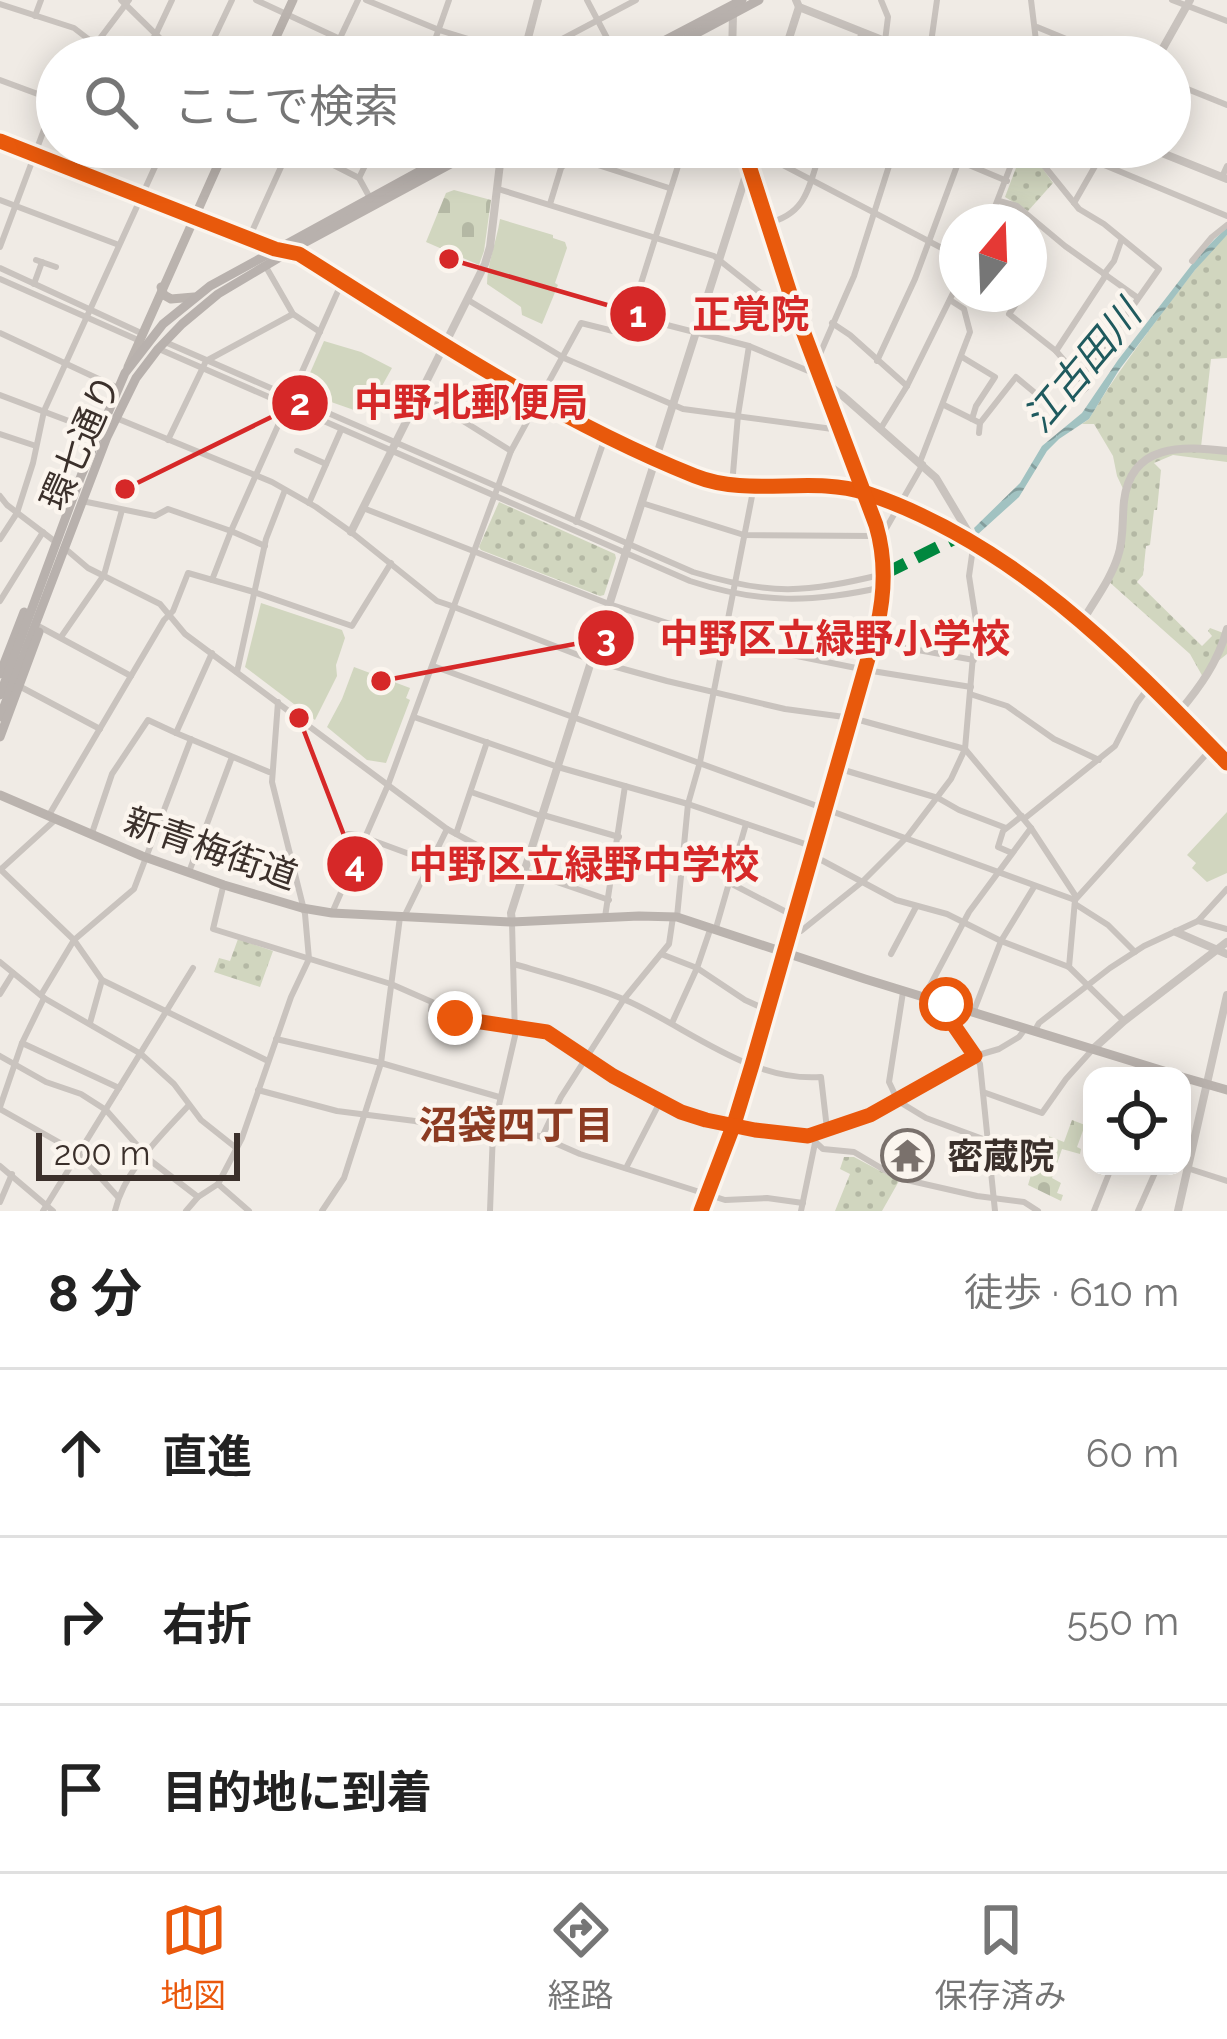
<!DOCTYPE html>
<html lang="ja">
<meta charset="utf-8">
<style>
:root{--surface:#fff;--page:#f2f2f2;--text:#222;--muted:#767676;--line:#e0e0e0;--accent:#ea580c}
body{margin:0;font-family:Raleway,"Noto Sans JP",sans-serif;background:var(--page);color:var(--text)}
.controls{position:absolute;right:36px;bottom:36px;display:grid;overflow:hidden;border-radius:24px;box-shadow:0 6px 30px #0003}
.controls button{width:108px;height:108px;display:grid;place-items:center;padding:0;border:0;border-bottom:3px solid var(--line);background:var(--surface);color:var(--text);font:60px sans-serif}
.compass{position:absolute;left:939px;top:204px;width:108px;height:108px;border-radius:50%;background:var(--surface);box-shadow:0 6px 30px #0003;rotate:19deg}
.scale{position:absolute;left:36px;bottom:30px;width:204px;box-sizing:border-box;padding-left:12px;border:6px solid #3b302b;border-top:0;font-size:33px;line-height:42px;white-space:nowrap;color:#3b302b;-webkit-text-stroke:9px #fbf5ee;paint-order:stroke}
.stop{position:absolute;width:36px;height:36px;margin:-27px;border:9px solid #ea580c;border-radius:50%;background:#fff}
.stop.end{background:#ea580c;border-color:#fff;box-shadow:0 3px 12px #0008}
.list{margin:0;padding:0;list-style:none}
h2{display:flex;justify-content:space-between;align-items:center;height:156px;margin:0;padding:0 48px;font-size:51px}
h2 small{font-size:39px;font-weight:400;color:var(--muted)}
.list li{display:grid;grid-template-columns:78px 1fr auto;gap:36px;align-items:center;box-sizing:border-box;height:168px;padding:0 48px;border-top:3px solid var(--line)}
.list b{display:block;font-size:45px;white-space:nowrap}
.list em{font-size:39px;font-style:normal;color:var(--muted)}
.icon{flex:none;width:66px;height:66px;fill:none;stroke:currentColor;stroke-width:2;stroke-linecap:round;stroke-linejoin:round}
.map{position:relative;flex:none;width:1227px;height:1211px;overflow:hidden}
.search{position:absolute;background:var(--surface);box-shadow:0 6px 30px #0003;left:36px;right:36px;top:36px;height:132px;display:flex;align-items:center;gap:30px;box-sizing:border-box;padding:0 42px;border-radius:66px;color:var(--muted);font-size:45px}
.sheet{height:660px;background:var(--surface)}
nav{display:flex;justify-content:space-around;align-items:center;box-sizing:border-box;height:168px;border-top:3px solid var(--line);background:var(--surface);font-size:33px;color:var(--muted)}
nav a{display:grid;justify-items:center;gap:6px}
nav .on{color:var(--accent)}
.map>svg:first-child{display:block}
</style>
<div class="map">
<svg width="1227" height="1211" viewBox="0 0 1227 1211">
<defs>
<pattern id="cemetery-stones" width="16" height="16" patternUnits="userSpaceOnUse" patternTransform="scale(3)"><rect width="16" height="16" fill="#d1d6bf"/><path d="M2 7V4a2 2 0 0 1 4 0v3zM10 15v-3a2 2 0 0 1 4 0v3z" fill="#b4b8a4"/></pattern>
<pattern id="park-dots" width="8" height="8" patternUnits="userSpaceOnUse" patternTransform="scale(3)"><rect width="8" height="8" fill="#d1d6bf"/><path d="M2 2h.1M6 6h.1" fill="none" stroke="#b4b8a4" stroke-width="1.8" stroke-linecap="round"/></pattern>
<pattern id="water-waves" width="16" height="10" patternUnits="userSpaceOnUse" patternTransform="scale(3)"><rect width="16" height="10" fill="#a1c2c1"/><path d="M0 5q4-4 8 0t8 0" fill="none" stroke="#849e9d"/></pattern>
</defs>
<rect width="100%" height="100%" fill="#f0ebe5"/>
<g fill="#d1d6bf">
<path d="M500,219l53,16v3l12,4 2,6 -12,35 3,2 -16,39 -20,-9 -1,-8 -34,-23c0,-20 10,-44 13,-65z"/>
<polygon points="324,341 361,352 392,368 368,411 359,406 354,410 311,395 310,373"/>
<polygon points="261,603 342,630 345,638 336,665 337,676 315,720 245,667"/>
<polygon points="354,667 410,688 406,698 410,700 386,763 367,760 327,727 342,699"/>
<polygon points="1227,812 1227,873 1207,882 1192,868 1196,863 1187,855"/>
</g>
<g fill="url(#cemetery-stones)">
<polygon points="454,190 491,200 484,251 479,265 426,242 446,193"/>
<polygon points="1072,1120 1085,1125 1077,1147 1081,1149 1080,1154 1062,1149 1052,1178 1061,1183 1057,1193 1063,1195 1061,1201 1028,1185 1043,1134 1064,1142"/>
</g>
<g fill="url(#park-dots)">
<polygon points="1022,152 1041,166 1053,183 1028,211 1005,197"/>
<path d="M1227,235v123l-16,1 -10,88 26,4v11l-54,-7 -19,8 7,7 -4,40h-3l-4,35 -4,1 -3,29 -6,7 65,64 10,-10 -4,-5 2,-3 16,6 -2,6 3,2v12l-14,11 -9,14 -14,-25 -83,-74 11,-21 7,-66 -8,-17 -4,-20 -19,-32h-12l7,-5c25,-42 53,-79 82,-118 18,-23 35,-47 56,-66z"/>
<polygon points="499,502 615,554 616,558 604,595 600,596 481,550 479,547"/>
<polygon points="238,939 273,951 260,987 214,972 219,958 230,961"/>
<polygon points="844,1157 854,1157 899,1181 882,1211 835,1211 850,1174 840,1169"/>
</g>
<polygon fill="url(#water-waves)" points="1227,227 1227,235 1195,270 1119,370 1089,419 1059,439 1047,451 1019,497 977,535 974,528 1020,483 1042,446 1082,413 1118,360 1200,254"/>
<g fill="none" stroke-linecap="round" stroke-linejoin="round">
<g stroke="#c9c3be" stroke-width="6">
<polyline points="121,0 179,57"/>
<polyline points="256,0 340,39"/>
<polyline points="366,0 439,30 523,56 532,55 636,0"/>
<polyline points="587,0 617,57"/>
<polyline points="881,0 888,17 885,41"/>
<polyline points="1031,0 1038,57"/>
<polyline points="1172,0 1227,21"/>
<polyline points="0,4 74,28 96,45"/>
<polyline points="35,16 41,0"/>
<polyline points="1037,27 1110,57"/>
<polyline points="86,57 129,0"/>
<polyline points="141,57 156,34 172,0"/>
<polyline points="205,57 232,0"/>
<polyline points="331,57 358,0"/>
<polyline points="429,57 449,0"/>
<polyline points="853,57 862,32"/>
<polyline points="929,57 937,0"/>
<polyline points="0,80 54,100"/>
<polyline points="1170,82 1227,105"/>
<polyline points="182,147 219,161"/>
<polyline points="298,147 359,178 370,198"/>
<polyline points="711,147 746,155"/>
<polyline points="926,147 1007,181"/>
<polyline points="754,150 957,256"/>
<polyline points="570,156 669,188"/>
<polyline points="1097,162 1227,216"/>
<polyline points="1222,177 1227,166"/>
<polyline points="359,178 374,147"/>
<polyline points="498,189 714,256 777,306 797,315"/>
<polyline points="0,200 119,245"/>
<polyline points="999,201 1017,206 1065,246 1138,298"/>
<polyline points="1074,203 1106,147"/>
<polyline points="550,204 561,168 582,147"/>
<polyline points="989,222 1018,147 1041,162 1079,209 1104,224 1159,269 1090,367 1078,377"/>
<path d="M767,223c42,-9 42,-40 55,-76"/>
<polyline points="249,238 290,147"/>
<polyline points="0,247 57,95"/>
<polyline points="36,260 56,267"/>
<polyline points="1192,261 1212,237 1227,225"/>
<polyline points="266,267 293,314 320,332"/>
<polyline points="0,268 141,333"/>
<polyline points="1104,274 1114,261 1121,241"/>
<polyline points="0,279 138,340"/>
<polyline points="34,284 42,262"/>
<polyline points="1016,294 1021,297 1009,314 1056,351 1087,387 1074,399"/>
<polyline points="468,300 564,358 683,409 840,430"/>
<polyline points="631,315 684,147"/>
<polyline points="832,323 850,335 907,386"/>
<polyline points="0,333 118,388"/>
<path d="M165,342l528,230c78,24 112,21 191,2"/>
<path d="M159,349l531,232c69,23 123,22 193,6"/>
<polyline points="1056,351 1106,275"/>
<polyline points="962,357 995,377 976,406 972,419"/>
<polyline points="877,361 915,279 964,147"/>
<polyline points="816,363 854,276 895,147"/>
<polyline points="420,394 511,451"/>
<polyline points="0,395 98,432"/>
<polyline points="944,405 980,423 979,433"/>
<polyline points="116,418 272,482 316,507 351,532 437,601 449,605 591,660 667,681 785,709 852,718 965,749 1031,828 1075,895 1075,900"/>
<polyline points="980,423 1016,377 1058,412"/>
<polyline points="881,428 907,386 957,285"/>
<polyline points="0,434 36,446"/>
<polyline points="168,440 206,361 293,314"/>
<polyline points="297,451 326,464"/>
<polyline points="920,462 970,332 964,309 950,300"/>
<polyline points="732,485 738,415 749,346"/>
<polyline points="0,496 7,505 53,540"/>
<polyline points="82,501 155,516 168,509 231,531 212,580"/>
<polyline points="309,503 341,430"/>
<polyline points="642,503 744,535 874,536 884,532 923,464"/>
<polyline points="363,508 609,604 723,641 866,670 971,687"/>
<polyline points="576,522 606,435"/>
<polyline points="0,539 17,513 33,463 44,411 164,147"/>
<polyline points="265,546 231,531 342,282"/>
<polyline points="68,551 88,568 160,604 185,634 447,829 525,871 609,900"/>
<polyline points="0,601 43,532"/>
<polyline points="40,627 131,676"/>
<polyline points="61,637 104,575 122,510"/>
<polyline points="873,642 974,660"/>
<polyline points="212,653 176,733 269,772"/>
<polyline points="433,666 1075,900"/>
<polyline points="237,672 266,539 285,490"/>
<polyline points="19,686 100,729"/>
<polyline points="970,694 1007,706 1054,739 1099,760"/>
<polyline points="414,717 558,767 688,804 814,847"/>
<polyline points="837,768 938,798 959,810 1006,828"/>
<polyline points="471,792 541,816"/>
<polyline points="49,815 164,620 173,611 188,573 254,592 352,626 391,563"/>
<polyline points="543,815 619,837"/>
<polyline points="1024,819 1115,746 1137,703 1151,684"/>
<polyline points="92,833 112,774 148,720 176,733"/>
<polyline points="348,834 358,835 431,862"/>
<polyline points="456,834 487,742"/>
<polyline points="1012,853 998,847 1003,831 1022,816"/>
<polyline points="812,855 896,900 947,914 1001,941 1069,967 1124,1021"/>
<polyline points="0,869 74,940 102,980 268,1061"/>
<polyline points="0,870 55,820"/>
<polyline points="189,872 232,757"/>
<polyline points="730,883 794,916"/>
<polyline points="223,887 213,929 391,984 432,1002 431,1010 455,1018 547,1032 613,1076 681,1112 707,1120 809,1136 870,1115 975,1056 999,1049 1019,1037 1025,1029"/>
<polyline points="1075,904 1108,925 1135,952"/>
<polyline points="332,913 388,785 511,451 581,323 613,331 620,313 749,346 818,375"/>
<polyline points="404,917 447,829"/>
<polyline points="605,917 625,786"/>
<polyline points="677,917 688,804 700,762 754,486"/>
<polyline points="1198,921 1227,929"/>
<polyline points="716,928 746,824"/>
<polyline points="789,935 801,931 862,882 907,837 951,779 965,749 976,621 969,576 974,541"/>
<polyline points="661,954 697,968 745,1000 767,1010"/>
<polyline points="891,954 916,907"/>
<polyline points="0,962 44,998 141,1054 174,1084 201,1120 235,1147"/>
<path d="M514,964c38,11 80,22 116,38 61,28 121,80 191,75l6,52"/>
<polyline points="1069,967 1075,900 1212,748"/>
<polyline points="903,992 889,1082 898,1101 926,1118 1034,1158"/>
<polyline points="0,994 13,973"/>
<polyline points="41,995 74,940 134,889 191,739"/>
<polyline points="924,997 969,912 1031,828"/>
<polyline points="946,1004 946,1014 950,1021 980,1064 995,1211"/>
<polyline points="973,1013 1001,941 1034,887"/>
<polyline points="90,1023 102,980"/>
<polyline points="672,1023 697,968 711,927"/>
<polyline points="1034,1032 1039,1023 1110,968 1144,946 1198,921 1227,889"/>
<polyline points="276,1039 381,1063 499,1097"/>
<polyline points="22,1043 119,1088"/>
<polyline points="0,1056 46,1082 81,1094 106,1110 151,1161 198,1197"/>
<polyline points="258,1090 337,1111 415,1121 454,1130 511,1130 539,1136 580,1154 725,1200 767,1198 803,1203"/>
<polyline points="983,1092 1042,1113 1066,1079 1093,1049"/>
<polyline points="0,1107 22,1043 44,998"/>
<polyline points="0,1109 78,1153 118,1197"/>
<polyline points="809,1136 823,1149 854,1152 898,1178 977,1196 1024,1202 1038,1211"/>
<polyline points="542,1137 561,1097 624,999 669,944 673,917"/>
<polyline points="0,1166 53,1211"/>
<polyline points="626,1168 660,1102"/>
<polyline points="1190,1169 1227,1181"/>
<polyline points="218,1184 249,1211"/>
<polyline points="0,1202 12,1174"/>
<polyline points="43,1211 193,968"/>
<path d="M115,1211c9,-41 47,-76 74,-106"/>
<polyline points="186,1211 198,1197 218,1184 242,1138 291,997 309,959 305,914 272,782 278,702"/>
<polyline points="322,1211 344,1178 381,1063 400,917"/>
<polyline points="490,1211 493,1131 515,1036 512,923"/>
<polyline points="701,1211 734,1124 784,952"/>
<polyline points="801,1211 815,1143"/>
<polyline points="1094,1211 1112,1166"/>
<polyline points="1138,1211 1158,1166"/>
</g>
<g stroke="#c9c3be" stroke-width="8">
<polyline points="796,0 799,7 925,57"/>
<polyline points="523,57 538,0"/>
<polyline points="732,57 733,13"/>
<polyline points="783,57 799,7"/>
<polyline points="1158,57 1190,0"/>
<path d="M0,141l275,108 24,5c127,80 256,166 396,222 55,22 116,-1 171,17 148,50 255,161 361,270"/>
<polyline points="743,147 797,315 879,535 883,587 877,627 784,952"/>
<polyline points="1147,147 1227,179"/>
<polyline points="821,380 843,396 936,478 973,540"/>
<polyline points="351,532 485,264 490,247 502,147"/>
<path d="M1082,622c12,-21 29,-43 36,-66 6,-17 4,-37 6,-55 7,-58 59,-55 103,-50"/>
<path d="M1179,712c21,-25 39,-50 48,-83"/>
<polyline points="512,922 511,913 755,147"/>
<polyline points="1176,932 1227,954"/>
<polyline points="1093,1049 1124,1021 1227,942"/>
<polyline points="1178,1211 1227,995"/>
</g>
<g stroke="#bab3ae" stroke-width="9">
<polyline points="267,57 293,0"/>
<polyline points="161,287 164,295 171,299 194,297"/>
<polyline points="128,367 226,147"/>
<polyline points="0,795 142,856 224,885 302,908 332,913 512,922 639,916 677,917 865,979 1180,1076"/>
<polyline points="1182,1077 1227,1090"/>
</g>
<g stroke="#b8b1ad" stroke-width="9">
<polyline points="633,57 742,0"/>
<polyline points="652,57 759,0"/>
<polyline points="0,674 24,612"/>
<polyline points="0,695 81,476 125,373 163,324 210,286 464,147"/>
<polyline points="0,717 107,437 136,378 158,349 182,324 218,294 302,244 482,147"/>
<polyline points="0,737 39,632"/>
</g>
<polyline stroke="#00873e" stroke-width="12" stroke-dasharray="24 12" stroke-linecap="butt" points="884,574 962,535"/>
<defs>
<g id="cycleway">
<path d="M0,141l275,108 24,5c127,80 256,166 396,222 55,22 116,-1 171,17 148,50 255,161 361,270"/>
<path d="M701,1211l33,-87 18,-59 125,-438c8,-34 9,-68 -1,-102l-79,-210 -54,-168"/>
</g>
</defs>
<use href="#cycleway" stroke="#fbf5ee" stroke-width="22"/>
<use href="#cycleway" stroke="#e8590c" stroke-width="15"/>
</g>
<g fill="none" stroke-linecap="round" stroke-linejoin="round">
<polyline stroke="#ea580c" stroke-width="15" points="455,1018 547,1032 613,1076 681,1112 706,1120 755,1130 808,1136 870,1115 975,1056 946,1014 946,1004"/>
</g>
<defs>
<symbol id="temple-ring" viewBox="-11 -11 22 22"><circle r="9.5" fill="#fbf5ee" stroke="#7a716c" stroke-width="1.5"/><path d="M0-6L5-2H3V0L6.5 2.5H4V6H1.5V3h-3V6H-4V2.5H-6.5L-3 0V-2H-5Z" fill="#7a716c"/></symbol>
</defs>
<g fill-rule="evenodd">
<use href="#temple-ring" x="878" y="1126" width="59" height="59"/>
</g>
<g text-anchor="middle" stroke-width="9" stroke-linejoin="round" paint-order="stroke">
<g font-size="36" fill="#3b302b" stroke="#fbf5ee">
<text transform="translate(80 442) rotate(-66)" y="13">環七通り</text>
<text transform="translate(211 848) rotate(19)" y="13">新青梅街道</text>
</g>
<g font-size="36" font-weight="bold" fill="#3b302b" stroke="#fbf5ee" text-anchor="start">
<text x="947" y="1169">密蔵院</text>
</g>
<g font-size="39" font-style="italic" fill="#1f5a5e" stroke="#fbf5ee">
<text transform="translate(1082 366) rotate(-50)" y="14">江古田川</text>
</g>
<g font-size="39" font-weight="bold" fill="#8c3b22" stroke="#fbf5ee">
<text x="516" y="1139">沼袋四丁目</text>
</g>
</g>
<path fill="none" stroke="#d62828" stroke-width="4.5" d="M449 259L638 314M125 489L300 403M381 681L606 638M299 718L355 864"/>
<g fill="#d62828" stroke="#fbf5ee" stroke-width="4.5">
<circle cx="449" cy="259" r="12"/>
<circle cx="125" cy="489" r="12"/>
<circle cx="381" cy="681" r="12"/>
<circle cx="299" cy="718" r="12"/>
<circle cx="638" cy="314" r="30"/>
<circle cx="300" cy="403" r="30"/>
<circle cx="606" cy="638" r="30"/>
<circle cx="355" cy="864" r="30"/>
</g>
<g font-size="36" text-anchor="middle" font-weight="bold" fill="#fff">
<text x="638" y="327">1</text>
<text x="300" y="415">2</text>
<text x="606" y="651">3</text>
<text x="355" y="877">4</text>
</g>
<g font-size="39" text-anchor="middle" font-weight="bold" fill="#d62828" stroke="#fbf5ee" stroke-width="9" stroke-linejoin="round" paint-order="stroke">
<text x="751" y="328">正覚院</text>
<text x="471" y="416">中野北郵便局</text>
<text x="835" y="652">中野区立緑野小学校</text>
<text x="584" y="878">中野区立緑野中学校</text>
</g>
</svg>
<div class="controls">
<button><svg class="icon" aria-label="locate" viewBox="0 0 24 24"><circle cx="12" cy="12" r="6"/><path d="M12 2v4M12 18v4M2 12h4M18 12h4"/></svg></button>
</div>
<svg class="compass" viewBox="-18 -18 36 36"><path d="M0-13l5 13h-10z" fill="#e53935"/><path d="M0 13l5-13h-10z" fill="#767676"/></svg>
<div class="scale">200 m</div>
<div class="stop" style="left:946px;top:1004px"></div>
<div class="stop end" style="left:455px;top:1018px"></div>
<div class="search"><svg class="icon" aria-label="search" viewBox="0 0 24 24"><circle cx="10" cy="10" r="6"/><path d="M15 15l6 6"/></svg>ここで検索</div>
</div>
<section class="sheet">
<h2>8 分<small>徒歩 · 610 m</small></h2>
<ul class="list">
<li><svg class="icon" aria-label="ahead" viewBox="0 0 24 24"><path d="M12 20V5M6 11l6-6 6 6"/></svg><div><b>直進</b></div><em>60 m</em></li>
<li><svg class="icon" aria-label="right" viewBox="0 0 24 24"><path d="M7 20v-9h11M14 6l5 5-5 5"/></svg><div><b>右折</b></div><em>550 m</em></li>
<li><svg class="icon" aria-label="arrive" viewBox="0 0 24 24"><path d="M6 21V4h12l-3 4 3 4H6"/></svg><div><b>目的地に到着</b></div></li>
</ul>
</section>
<nav>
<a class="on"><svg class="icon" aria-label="map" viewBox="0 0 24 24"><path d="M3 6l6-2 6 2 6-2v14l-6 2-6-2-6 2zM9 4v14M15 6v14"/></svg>地図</a>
<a><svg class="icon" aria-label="directions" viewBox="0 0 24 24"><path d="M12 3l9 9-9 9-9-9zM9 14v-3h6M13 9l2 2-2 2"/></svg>経路</a>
<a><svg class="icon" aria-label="saved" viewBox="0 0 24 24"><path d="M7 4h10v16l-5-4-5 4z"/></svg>保存済み</a>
</nav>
